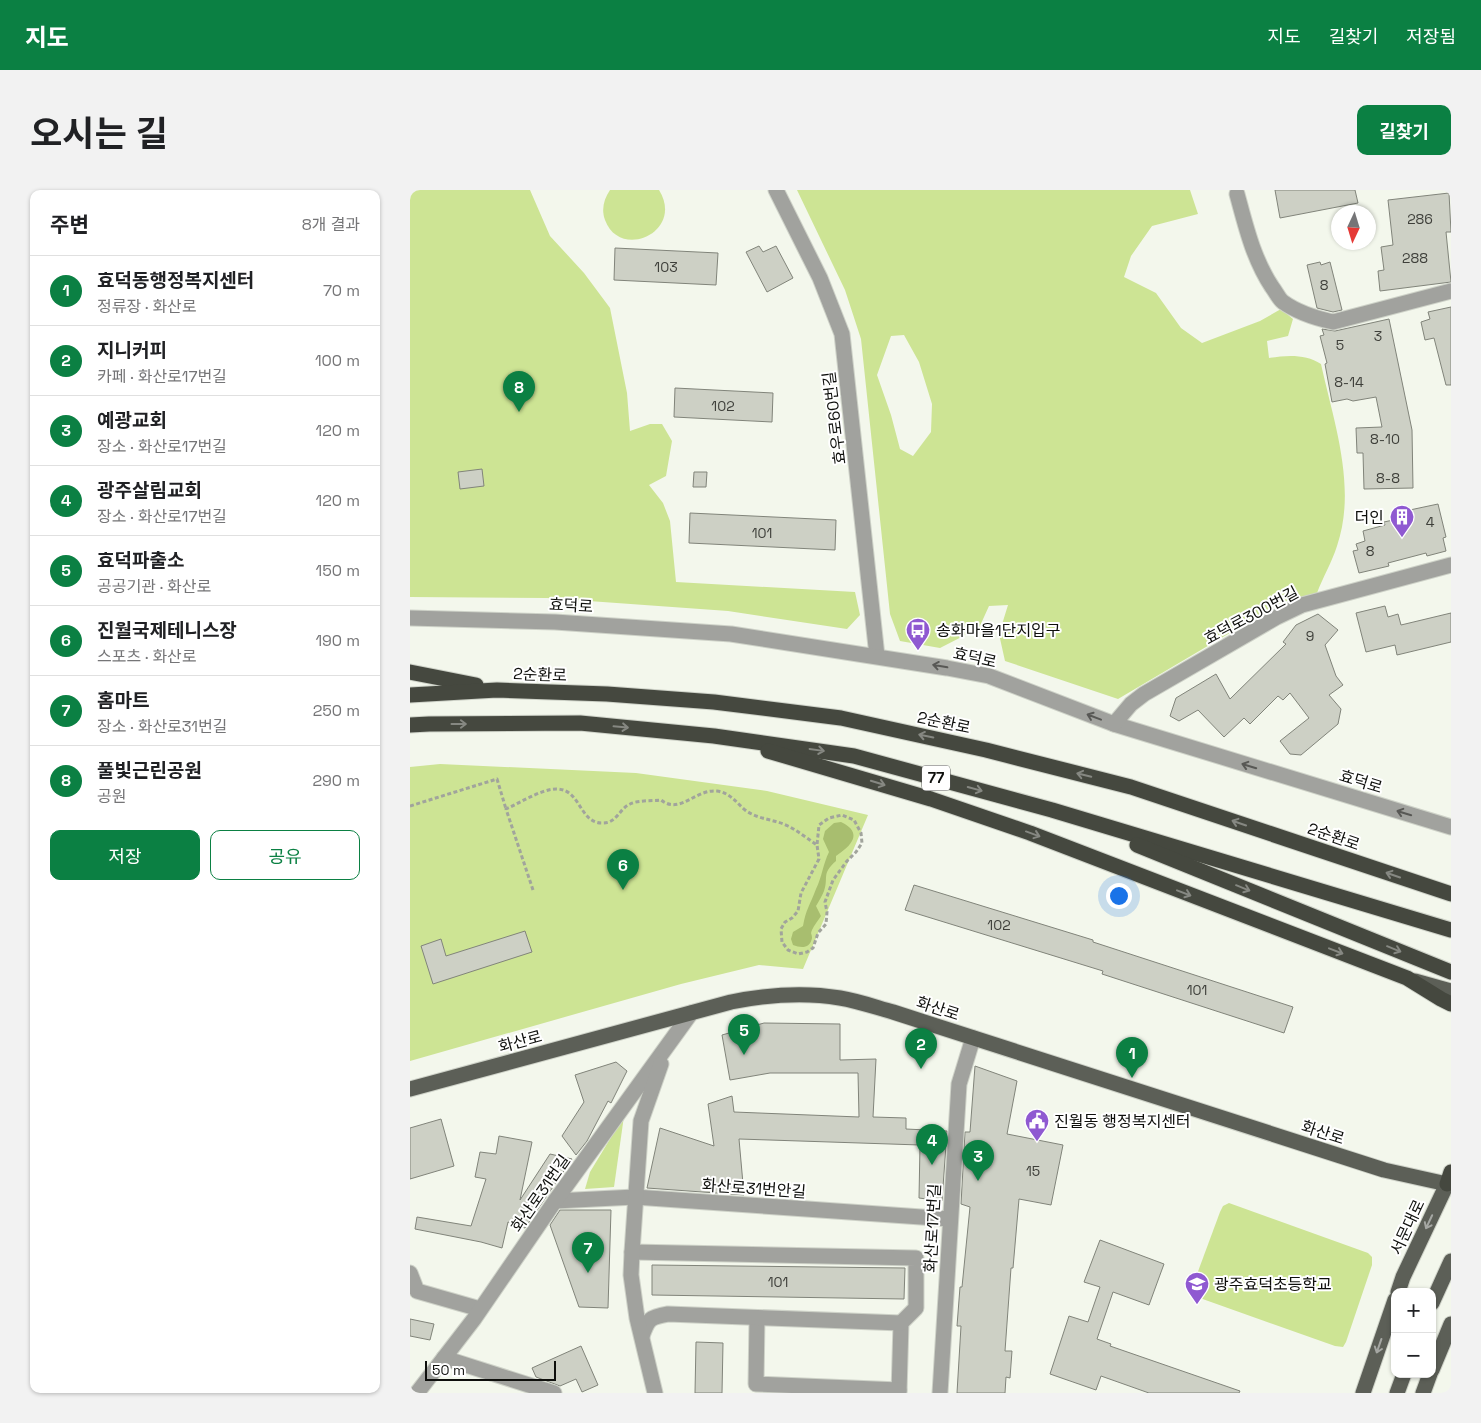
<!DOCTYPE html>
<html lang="ko">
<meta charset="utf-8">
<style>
:root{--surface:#fff;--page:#f2f2f2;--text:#202124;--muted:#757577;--line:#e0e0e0;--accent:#0b8043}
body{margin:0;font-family:"Space Grotesk","Noto Sans KR",sans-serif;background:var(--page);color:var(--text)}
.controls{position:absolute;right:15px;bottom:15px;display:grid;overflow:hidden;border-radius:10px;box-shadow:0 1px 4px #0004}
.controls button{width:45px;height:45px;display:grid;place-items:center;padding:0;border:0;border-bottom:1px solid var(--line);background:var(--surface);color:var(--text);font:25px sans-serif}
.compass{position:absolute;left:921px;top:15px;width:45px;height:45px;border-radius:50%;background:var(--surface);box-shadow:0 1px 4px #0004;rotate:184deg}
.scale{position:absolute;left:15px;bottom:12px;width:131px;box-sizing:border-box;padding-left:5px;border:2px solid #0e0f0c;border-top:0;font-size:14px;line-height:18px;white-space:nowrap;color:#0e0f0c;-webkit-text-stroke:4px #fff;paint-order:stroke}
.you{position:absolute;left:708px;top:705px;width:18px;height:18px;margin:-12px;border:4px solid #fff;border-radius:50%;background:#1a73e8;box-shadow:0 0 0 8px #1a73e833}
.badge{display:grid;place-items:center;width:32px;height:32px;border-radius:50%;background:var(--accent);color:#fff;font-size:16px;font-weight:700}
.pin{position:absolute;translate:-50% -41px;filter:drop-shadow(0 1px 2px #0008)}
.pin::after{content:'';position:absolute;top:26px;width:18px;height:15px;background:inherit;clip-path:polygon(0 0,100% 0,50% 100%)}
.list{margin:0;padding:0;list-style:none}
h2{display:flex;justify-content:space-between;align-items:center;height:65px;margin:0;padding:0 20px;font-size:21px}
h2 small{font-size:16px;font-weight:400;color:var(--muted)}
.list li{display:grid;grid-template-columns:32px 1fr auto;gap:15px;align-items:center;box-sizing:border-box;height:70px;padding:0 20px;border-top:1px solid var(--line)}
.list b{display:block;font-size:19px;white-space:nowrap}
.list p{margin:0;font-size:16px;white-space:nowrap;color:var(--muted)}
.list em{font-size:16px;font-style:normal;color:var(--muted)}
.actions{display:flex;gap:10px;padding:15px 20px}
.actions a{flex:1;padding:11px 0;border:1px solid var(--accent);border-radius:10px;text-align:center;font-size:18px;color:var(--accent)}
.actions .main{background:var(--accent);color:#fff}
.map{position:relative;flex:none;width:1041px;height:1203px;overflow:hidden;border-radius:10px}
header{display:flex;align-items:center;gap:30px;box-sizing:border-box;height:70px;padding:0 25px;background:var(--accent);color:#fff}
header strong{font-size:24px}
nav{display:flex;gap:28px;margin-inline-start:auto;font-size:18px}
.intro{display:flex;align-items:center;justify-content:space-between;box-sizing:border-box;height:120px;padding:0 30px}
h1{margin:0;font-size:35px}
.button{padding:12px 22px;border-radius:10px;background:var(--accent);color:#fff;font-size:18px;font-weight:700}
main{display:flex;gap:30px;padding:0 30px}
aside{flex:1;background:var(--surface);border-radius:10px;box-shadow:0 1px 4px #0004}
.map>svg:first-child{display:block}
</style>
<header>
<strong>지도</strong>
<nav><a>지도</a><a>길찾기</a><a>저장됨</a></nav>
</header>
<div class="intro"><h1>오시는 길</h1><a class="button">길찾기</a></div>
<main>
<aside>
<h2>주변<small>8개 결과</small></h2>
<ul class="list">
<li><span class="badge">1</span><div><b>효덕동행정복지센터</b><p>정류장 · 화산로</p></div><em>70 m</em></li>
<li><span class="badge">2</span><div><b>지니커피</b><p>카페 · 화산로17번길</p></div><em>100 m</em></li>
<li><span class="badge">3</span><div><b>예광교회</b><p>장소 · 화산로17번길</p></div><em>120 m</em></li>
<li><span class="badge">4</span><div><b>광주살림교회</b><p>장소 · 화산로17번길</p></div><em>120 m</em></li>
<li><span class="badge">5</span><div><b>효덕파출소</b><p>공공기관 · 화산로</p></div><em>150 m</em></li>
<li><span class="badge">6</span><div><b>진월국제테니스장</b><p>스포츠 · 화산로</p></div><em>190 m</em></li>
<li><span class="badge">7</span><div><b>홈마트</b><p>장소 · 화산로31번길</p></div><em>250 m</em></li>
<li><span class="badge">8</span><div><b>풀빛근린공원</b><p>공원</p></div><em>290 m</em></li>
</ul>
<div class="actions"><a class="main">저장</a><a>공유</a></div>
</aside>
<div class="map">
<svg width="1041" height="1203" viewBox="0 0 1041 1203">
<rect width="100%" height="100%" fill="#f3f7ec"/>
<g fill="#cde494" fill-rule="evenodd">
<polygon points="0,0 120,0 140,46 174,83 200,118 217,203 220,241 240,234 252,234 262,251 256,286 239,295 253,313 260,331 266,392 445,402 450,425 437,439 318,421 137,408 0,407"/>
<path d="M200,0h49c26,42 -39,71 -54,30 -4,-11 -1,-21 5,-30z"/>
<path d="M387,0h393l8,24 -46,12 -21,30 -7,21 32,16 25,35 21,15 58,-22 21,-12 12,10 -5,17 -21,5 2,17c18,-3 37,-4 52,6 13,59 36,123 16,182 -5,16 -14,31 -20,47l-35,9 -164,97 -113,-38 -6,-27 9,-29 -19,1 -10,22 -39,20 -40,-7 -10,-27 -29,-275 -16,-49zM494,145l15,27 13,42 -1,28 -18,24 -13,-7 -9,-34 -14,-40 14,-39z"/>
<polygon points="30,574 226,583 357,601 458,625 393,779 349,775 271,794 0,871 0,577"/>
<polygon points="214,926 204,997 175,999 180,982"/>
<polygon points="819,1013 958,1063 962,1067 962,1075 936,1152 933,1157 925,1156 787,1107 782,1102 783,1095 810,1022 813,1016"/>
</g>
<path fill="#a8be6f" d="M431,632c23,11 10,24 -5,34v5c-15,13 -7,16 -12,30 -2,5 -5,10 -8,15l5,10c-3,5 -7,9 -9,14 -2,5 0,3 0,8 -2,11 -11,10 -19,7l-2,-6 2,-7 10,-6c3,-17 7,-21 13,-37 6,-12 7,-25 13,-37l-6,-13 2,-8 9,-8z"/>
<g fill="#cdd0c5" stroke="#81847a">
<polygon points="865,0 945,0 948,13 870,28"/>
<polygon points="1039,3 1041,42 1036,42 1041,92 970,101 968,81 974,80 971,57 983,55 978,10"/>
<polygon points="349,56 353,62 366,56 383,88 357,102 336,62"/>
<polygon points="205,58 308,63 306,95 204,90"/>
<polygon points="910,72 911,75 920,72 932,120 923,122 907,118 897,75"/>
<polygon points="1041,117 1041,195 1036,195 1024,148 1015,150 1011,132 1020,129 1018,122"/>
<polygon points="979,129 1002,240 1003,298 954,299 953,263 947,263 946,238 972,237 966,207 943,211 937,209 922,212 915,174 917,173 910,146 914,145 912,139 925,141"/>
<polygon points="265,198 363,203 362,232 264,227"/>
<polygon points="72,279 74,296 50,299 48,282"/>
<polygon points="284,282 297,282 296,297 283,297"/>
<polygon points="1028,314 1036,347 1033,348 1036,361 1017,366 1016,363 978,373 979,376 949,383 943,361 948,360 946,354 955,351 953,341 975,335 974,332 983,330 981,324"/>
<polygon points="280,323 426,330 425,360 279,353"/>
<polygon points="975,416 978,427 988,424 991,435 1041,423 1041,452 987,465 985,455 956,462 946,423"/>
<polygon points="908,424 928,440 915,455 926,486 933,495 919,505 931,519 928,534 891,565 880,564 870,551 899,528 880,503 873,510 868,506 840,534 834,528 814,547 788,520 769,531 760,526 766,508 806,484 820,509 876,454 873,452 886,435"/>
<polygon points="504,695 683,750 683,752 883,817 874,843 692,784 693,781 495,720"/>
<polygon points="115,741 122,762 23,794 11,756 31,749 36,766"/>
<polygon points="354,833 430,834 430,870 466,869 463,927 496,928 496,939 537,941 532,1011 509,1008 510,955 329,949 334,1005 237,998 250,938 304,956 298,914 322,906 324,922 449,927 448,883 360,883 320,890 312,845"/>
<polygon points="206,872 217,881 201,913 198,911 177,951 166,965 152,946 174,912 165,885"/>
<polygon points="565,876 607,891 597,944 653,955 641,1015 609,1009 603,1078 601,1078 595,1161 602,1161 600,1188 596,1187 595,1203 547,1203 551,1136 547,1136 550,1097 552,1097 560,1017 551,1014 555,942 560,942"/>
<polygon points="31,929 44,976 0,989 0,938"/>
<polygon points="89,946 122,952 110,1010 140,964 162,969 115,1038 98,1032 92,1058 71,1052 5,1039 7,1027 61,1036 76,989 65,987 70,962 86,964"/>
<polygon points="150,1020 201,1020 198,1118 169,1117 140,1035"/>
<polygon points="690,1050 754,1074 739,1115 703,1102 687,1149 701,1154 700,1156 830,1201 829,1203 739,1203 691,1186 686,1200 640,1184 659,1126 678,1132 690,1097 674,1092"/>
<polygon points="242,1075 495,1078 494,1109 242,1105"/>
<polygon points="0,1129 24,1134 20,1150 0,1146"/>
<polygon points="286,1152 313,1153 312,1203 285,1203"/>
<polygon points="171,1156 188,1195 172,1202 166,1189 150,1196 126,1187 122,1178"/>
</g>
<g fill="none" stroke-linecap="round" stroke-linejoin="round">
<defs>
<g id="minor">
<polyline points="366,0 410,88 432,144 467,466"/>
<path d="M827,4c9,33 16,64 35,93 4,5 7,12 11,15 15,11 32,16 50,20l118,-31"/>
<polyline points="0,428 145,432 321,444 537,478 579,486 704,534 1041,637"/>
<polyline points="704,534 721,514 734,504 867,427 892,415 1041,375"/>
<polyline points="145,1011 225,1007 540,1029"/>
<polyline points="222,1062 506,1068 506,1118 491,1133 489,1203"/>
<polyline points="0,1083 7,1101 70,1119"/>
<polyline points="347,1128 346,1194 489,1200"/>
<path d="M232,1146c6,-17 8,-19 26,-22l233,9"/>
<polyline points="34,1168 144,1203"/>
<polyline points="7,1203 64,1129 145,1011 281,823"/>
<polyline points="245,1203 227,1128 221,1085 222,1062 231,931 251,874"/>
<polyline points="530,1203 549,894 563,848"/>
</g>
<g id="major">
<polyline points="1005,791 1041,801"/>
<path d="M0,899l321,-87c35,-7 73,-10 109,-4 18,3 35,9 53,14l491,158 63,14"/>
<polyline points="988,1102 993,1087 1037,994 1041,989"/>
<polyline points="1022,1113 1041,1071"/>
<polyline points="1022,1180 1041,1134"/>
<polyline points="953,1203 985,1110"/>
<polyline points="987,1203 994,1184"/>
<polyline points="1013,1203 1020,1184"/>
</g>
<g id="highway">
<polyline points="0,482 66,495"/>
<polyline points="0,505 87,500 197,504 304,512 431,528 576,560 721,597 1041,704"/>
<polyline points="0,535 19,534 170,533 304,546 444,566 642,620 1041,740"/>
<polyline points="358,561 521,609 620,643 997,788 1031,809 1041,814"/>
<polyline points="727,655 1041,782"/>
<polyline points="1037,994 1041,982"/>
</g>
</defs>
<use href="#minor" stroke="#ced2c8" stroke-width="17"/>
<use href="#major" stroke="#ced2c8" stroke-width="17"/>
<use href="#highway" stroke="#ced2c8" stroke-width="17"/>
<g stroke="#a1a49c" stroke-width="3" stroke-dasharray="4 2.5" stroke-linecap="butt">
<polyline points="0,616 87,589 96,619"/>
<path d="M123,700l-27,-81c13,-6 26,-14 39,-18 37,-12 31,33 58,32 14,0 16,-14 27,-19 8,-4 22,-3 31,-4 19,15 34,-11 56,-9 13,2 19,11 28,19 14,10 29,9 43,16 10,5 20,13 29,19l2,14 -18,34 -3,18 -6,7 -7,4 -4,7 1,13 6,8 10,4 9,-2 6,-4 5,-15 8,-9 1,-12 -2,-10 8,-22 14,-19 9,-9 6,-9 -1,-10 -7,-13 -12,-5 -13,3 -10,7 -2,20"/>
</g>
<use href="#minor" stroke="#a1a29e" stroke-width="15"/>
<use href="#major" stroke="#5c5f57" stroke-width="15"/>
<use href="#highway" stroke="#45483f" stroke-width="15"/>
</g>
<defs><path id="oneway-shaft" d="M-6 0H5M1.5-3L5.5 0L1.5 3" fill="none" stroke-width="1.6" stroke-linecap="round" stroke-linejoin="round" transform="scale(1.25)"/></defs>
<g stroke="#585855">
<use href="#oneway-shaft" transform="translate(530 476) rotate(-170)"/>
<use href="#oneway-shaft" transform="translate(684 527) rotate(-159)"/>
<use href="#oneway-shaft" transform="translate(839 576) rotate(-163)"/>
<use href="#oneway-shaft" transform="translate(994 623) rotate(-163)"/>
</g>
<g stroke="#868882">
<use href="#oneway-shaft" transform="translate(49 534)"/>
<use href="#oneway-shaft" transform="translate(211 537) rotate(5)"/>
<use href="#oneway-shaft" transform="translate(516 546) rotate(-168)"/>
<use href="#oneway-shaft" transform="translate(407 560) rotate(8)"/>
<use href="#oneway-shaft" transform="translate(674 585) rotate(-166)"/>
<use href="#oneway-shaft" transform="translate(468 593) rotate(17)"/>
<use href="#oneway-shaft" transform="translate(565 599) rotate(15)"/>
<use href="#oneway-shaft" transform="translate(829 633) rotate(-161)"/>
<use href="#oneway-shaft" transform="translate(623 644) rotate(20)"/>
<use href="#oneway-shaft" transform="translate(983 685) rotate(-161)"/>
<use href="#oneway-shaft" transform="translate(833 698) rotate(22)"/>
<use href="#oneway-shaft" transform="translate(774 703) rotate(21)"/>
<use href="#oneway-shaft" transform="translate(984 759) rotate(22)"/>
<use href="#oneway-shaft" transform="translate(926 761) rotate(21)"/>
</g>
<g stroke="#a5a7a3">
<use href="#oneway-shaft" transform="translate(1019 1032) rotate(115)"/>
<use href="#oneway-shaft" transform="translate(969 1156) rotate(109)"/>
</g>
<defs>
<symbol id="building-pin" viewBox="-11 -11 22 30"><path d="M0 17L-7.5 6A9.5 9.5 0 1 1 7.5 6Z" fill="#8f59d1" stroke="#fff"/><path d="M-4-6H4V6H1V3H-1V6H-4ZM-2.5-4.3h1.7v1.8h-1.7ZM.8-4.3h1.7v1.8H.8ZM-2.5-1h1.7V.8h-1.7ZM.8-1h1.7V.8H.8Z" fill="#fff"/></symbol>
<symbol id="bus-pin" viewBox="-11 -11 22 30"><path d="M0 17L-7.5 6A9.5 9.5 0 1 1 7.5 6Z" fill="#8f59d1" stroke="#fff"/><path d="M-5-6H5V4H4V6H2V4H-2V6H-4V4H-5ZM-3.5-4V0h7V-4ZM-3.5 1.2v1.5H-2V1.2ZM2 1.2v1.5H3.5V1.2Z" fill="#fff"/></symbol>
<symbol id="civic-pin" viewBox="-11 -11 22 30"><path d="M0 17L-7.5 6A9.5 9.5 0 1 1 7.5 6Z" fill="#8f59d1" stroke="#fff"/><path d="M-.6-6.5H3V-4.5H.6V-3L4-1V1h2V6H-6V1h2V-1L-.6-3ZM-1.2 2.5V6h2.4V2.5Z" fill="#fff"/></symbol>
<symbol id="school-pin" viewBox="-11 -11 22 30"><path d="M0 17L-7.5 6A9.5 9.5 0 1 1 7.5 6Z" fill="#8f59d1" stroke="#fff"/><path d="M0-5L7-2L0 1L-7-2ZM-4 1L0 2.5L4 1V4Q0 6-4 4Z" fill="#fff"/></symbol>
</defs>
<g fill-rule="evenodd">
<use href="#building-pin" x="978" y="313" width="28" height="38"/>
<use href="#bus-pin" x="494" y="426" width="28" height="38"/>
<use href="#civic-pin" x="613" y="917" width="28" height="38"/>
<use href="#school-pin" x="773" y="1080" width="28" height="38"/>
</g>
<g text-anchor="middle" stroke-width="4" stroke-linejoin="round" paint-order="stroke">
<g font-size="14" fill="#3e3f3a">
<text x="1010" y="34">286</text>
<text x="1005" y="73">288</text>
<text x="256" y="82">103</text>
<text x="914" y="100">8</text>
<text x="968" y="151">3</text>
<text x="930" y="160">5</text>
<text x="939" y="197">8-14</text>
<text x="313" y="221">102</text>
<text x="975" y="254">8-10</text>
<text x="978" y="293">8-8</text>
<text x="1020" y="337">4</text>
<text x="352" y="348">101</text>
<text x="960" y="366">8</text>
<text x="900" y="451">9</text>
<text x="589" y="740">102</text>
<text x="787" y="805">101</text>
<text x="623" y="986">15</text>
<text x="368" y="1097">101</text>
</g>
<rect fill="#fff" stroke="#565755" stroke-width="1" x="512" y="575.5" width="28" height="25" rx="4"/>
<g font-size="15" font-weight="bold" fill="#0e0f0c">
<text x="526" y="593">77</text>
</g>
<g font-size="16" fill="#0e0f0c" stroke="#fff">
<text transform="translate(424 228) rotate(-97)" y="6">효우로60번길</text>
<text transform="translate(161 415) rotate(3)" y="6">효덕로</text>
<text transform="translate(841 425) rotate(-28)" y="6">효덕로300번길</text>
<text transform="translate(565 467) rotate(13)" y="6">효덕로</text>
<text transform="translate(130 484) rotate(2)" y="6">2순환로</text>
<text transform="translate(534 532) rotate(12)" y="6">2순환로</text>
<text transform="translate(951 591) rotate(17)" y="6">효덕로</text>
<text transform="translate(924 646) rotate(19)" y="6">2순환로</text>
<text transform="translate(528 818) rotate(18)" y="6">화산로</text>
<text transform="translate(110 851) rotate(-15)" y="6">화산로</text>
<text transform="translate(913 942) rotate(18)" y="6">화산로</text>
<text transform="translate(344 998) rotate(4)" y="6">화산로31번안길</text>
<text transform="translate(130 1003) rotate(-55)" y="6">화산로31번길</text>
<text transform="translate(997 1037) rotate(-65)" y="6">서문대로</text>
<text transform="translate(522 1038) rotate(-87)" y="6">화산로17번길</text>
</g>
<g font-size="16" fill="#0e0f0c" stroke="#fff" text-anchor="start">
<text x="974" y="333" text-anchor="end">더인</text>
<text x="526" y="446">송화마을1단지입구</text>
<text x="644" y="937">진월동 행정복지센터</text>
<text x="804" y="1100">광주효덕초등학교</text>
</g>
</g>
</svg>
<div class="controls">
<button>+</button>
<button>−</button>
</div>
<svg class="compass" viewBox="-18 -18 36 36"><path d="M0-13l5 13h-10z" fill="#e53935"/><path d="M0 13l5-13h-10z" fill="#757577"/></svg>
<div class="scale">50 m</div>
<div class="you"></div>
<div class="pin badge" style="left:722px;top:888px">1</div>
<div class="pin badge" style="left:511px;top:879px">2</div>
<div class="pin badge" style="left:568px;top:991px">3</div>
<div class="pin badge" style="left:522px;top:975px">4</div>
<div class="pin badge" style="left:334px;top:865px">5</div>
<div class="pin badge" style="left:213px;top:700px">6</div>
<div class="pin badge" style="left:178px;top:1083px">7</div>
<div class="pin badge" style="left:109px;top:222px">8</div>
</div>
</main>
